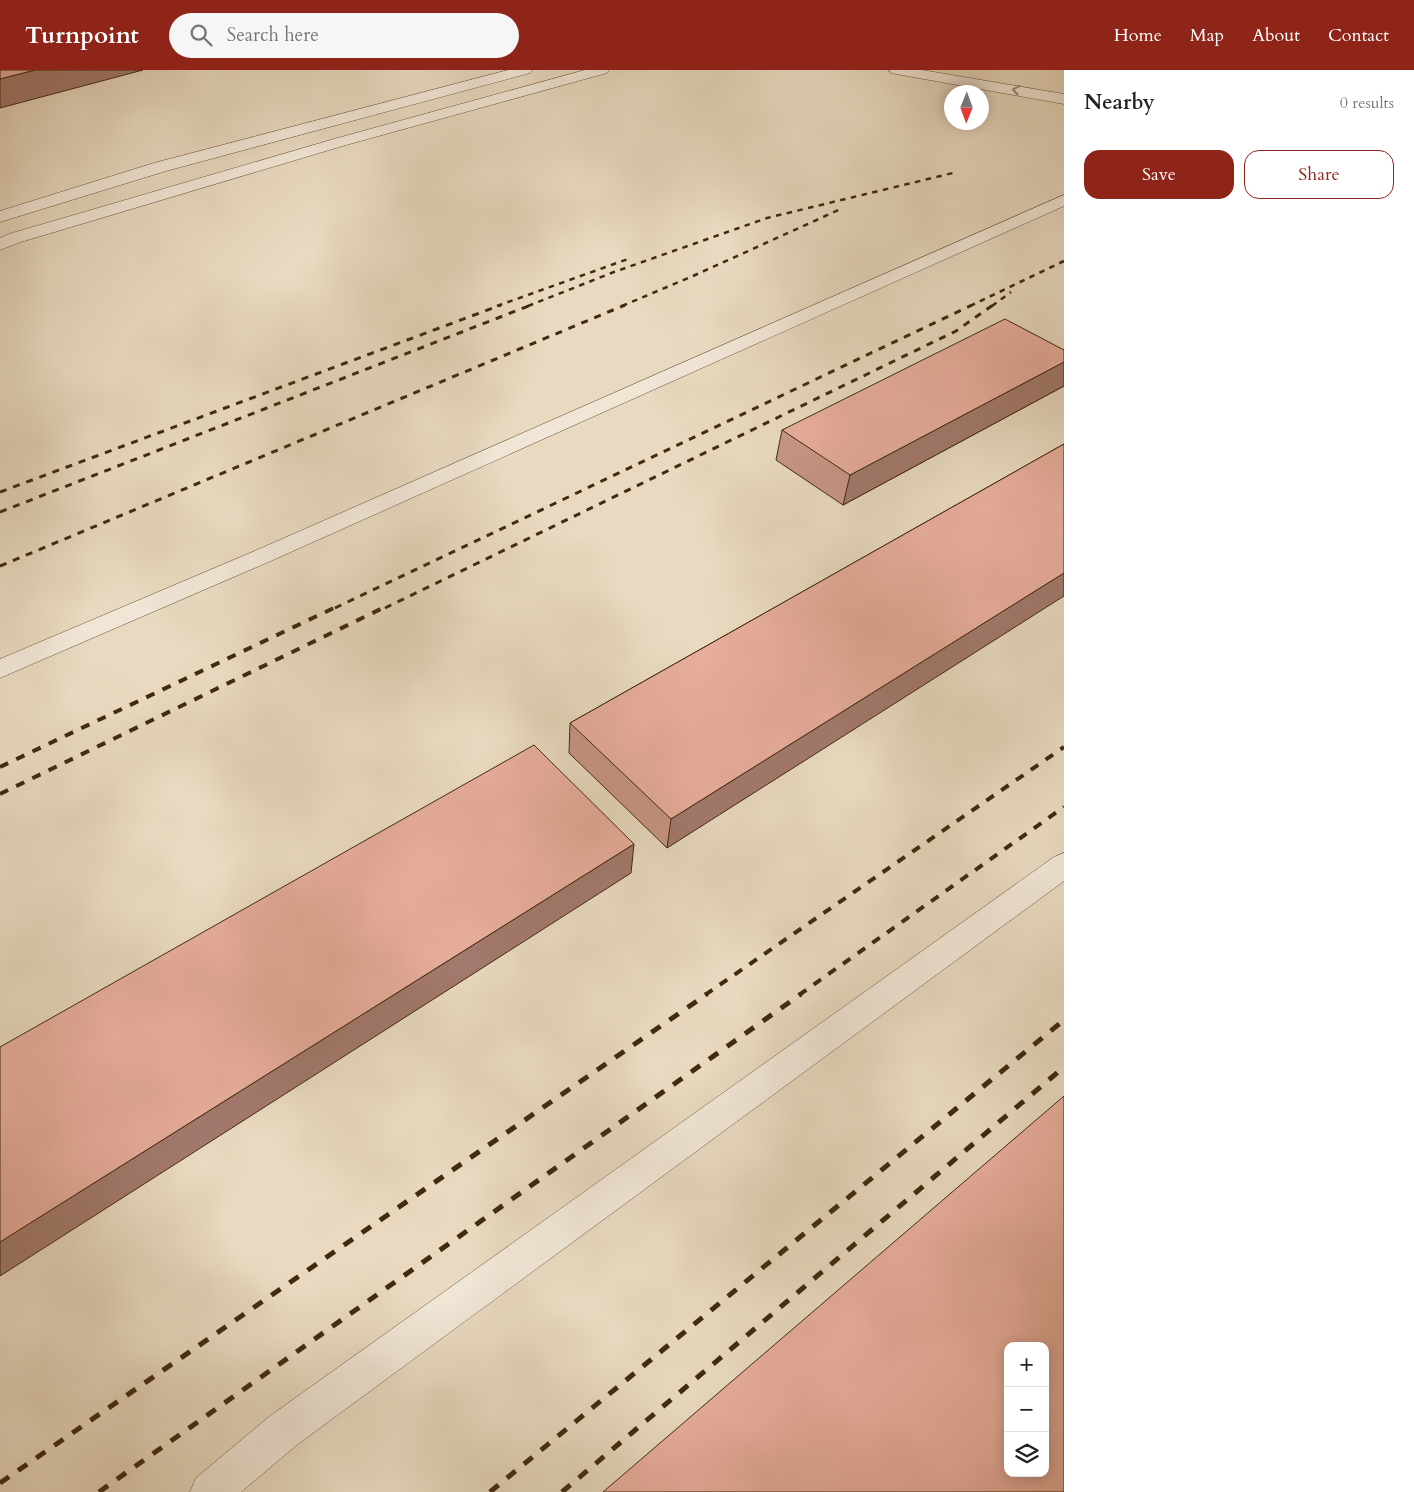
<!DOCTYPE html>
<meta charset="utf-8">
<style>
:root{--surface:#fff;--page:#f6f6f6;--text:#222;--muted:#767676;--line:#e0e0e0;--accent:#8f2418}
body{margin:0;font-family:Cardo,serif;background:var(--page);color:var(--text)}
.controls{position:absolute;right:15px;bottom:15px;display:grid;overflow:hidden;border-radius:10px;box-shadow:0 2px 12px #0003}
.controls button{width:45px;height:45px;display:grid;place-items:center;padding:0;border:0;border-bottom:1px solid var(--line);background:var(--surface);color:var(--text);font:25px sans-serif}
.compass{position:absolute;left:944px;top:15px;width:45px;height:45px;border-radius:50%;background:var(--surface);box-shadow:0 2px 12px #0003;rotate:181deg}
.list{margin:0;padding:0;list-style:none}
h2{display:flex;justify-content:space-between;align-items:center;height:65px;margin:0;padding:0 20px;font-size:21px}
h2 small{font-size:16px;font-weight:400;color:var(--muted)}
.actions{display:flex;gap:10px;padding:15px 20px}
.actions a{flex:1;padding:11px 0;border:1px solid var(--accent);border-radius:15px;text-align:center;font-size:18px;color:var(--accent)}
.actions .main{background:var(--accent);color:#fff}
.icon{flex:none;width:28px;height:28px;fill:none;stroke:currentColor;stroke-width:2;stroke-linecap:round;stroke-linejoin:round}
.map{position:relative;flex:none;width:1064px;height:1422px;overflow:hidden}
header{display:flex;align-items:center;gap:30px;box-sizing:border-box;height:70px;padding:0 25px;background:var(--accent);color:#fff}
header strong{font-size:24px}
nav{display:flex;gap:28px;margin-inline-start:auto;font-size:18px}
.search{width:350px;height:45px;background:var(--page);display:flex;align-items:center;gap:12px;box-sizing:border-box;padding:0 18px;border-radius:28px;color:var(--muted);font-size:19px}
main{display:flex}
aside{flex:1;background:var(--surface)}
.map>svg:first-child{display:block}
</style>
<header>
<strong>Turnpoint</strong>
<div class="search"><svg class="icon" aria-label="search" viewBox="0 0 24 24"><circle cx="10" cy="10" r="6"/><path d="M15 15l6 6"/></svg>Search here</div>
<nav><a>Home</a><a>Map</a><a>About</a><a>Contact</a></nav>
</header>
<main>
<div class="map">
<svg width="1064" height="1422" viewBox="0 0 1064 1422">
<rect width="100%" height="100%" fill="#e8d9c0"/>
<filter id="stains"><feTurbulence type="fractalNoise" baseFrequency=".004" numOctaves="4"/><feColorMatrix values="0 0 0 0 .2 0 0 0 0 .09 0 0 0 0 .02 0 0 0 .5 -.17"/></filter>
<radialGradient id="worn" r=".72"><stop offset=".6" stop-color="#630" stop-opacity="0"/><stop offset="1" stop-color="#630" stop-opacity=".3"/></radialGradient>
<g fill="none" stroke-linecap="round" stroke-linejoin="round">
<defs>
<g id="minor">
<polygon points="508,0 532,0 530,3 166,101 0,152 0,141 154,93"/>
<polygon points="585,0 609,0 607,3 346,75 21,172 0,180 0,168 9,164 334,69"/>
<polygon points="889,0 922,0 1064,24 1064,34 896,4 891,3"/>
<polygon points="1064,125 1064,136 273,490 0,608 0,589 257,480"/>
<polygon points="1064,783 1064,811 298,1374 241,1422 190,1422 196,1408 270,1346 1054,787"/>
</g>
</defs>
<use href="#minor" stroke="#6b563a" stroke-width="1"/>
<use href="#minor" fill="#f0e6d6" fill-rule="evenodd"/>
<g stroke="#412a0e" stroke-width="2.5" stroke-dasharray="5.5 5.5" stroke-linecap="butt">
<polyline points="497,236 628,189"/>
<polyline points="528,236 614,202 767,148 957,102"/>
<polyline points="622,236 693,206 843,138"/>
<polyline points="970,236 1064,191"/>
<polyline points="992,236 1011,222"/>
</g>
<g stroke="#412a0e" stroke-width="3" stroke-dasharray="7 7" stroke-linecap="butt">
<polyline points="0,422 501,235"/>
<polyline points="0,442 531,235"/>
<polyline points="0,496 625,235"/>
<polyline points="335,538 972,235"/>
<polyline points="385,538 956,261 993,235"/>
</g>
<g stroke="#412a0e" stroke-width="4" stroke-dasharray="9 9" stroke-linecap="butt">
<polyline points="0,697 338,536"/>
<polyline points="0,724 387,536"/>
<polyline points="705,925 1064,677"/>
<polyline points="799,925 1064,737"/>
</g>
<g stroke="#412a0e" stroke-width="5" stroke-dasharray="11 11" stroke-linecap="butt">
<polyline points="0,1413 707,924"/>
<polyline points="99,1422 801,924"/>
<polyline points="490,1422 1064,950"/>
<polyline points="562,1422 1064,997"/>
</g>
</g>
<g fill="#c79586" stroke="#412a0e">
<polygon points="1064,280 1064,316 843,435 776,390 782,360"/>
<polygon points="1064,374 667,778 569,683 570,653"/>
</g>
<g fill="#a2796d" stroke="#412a0e">
<polygon points="35,0 143,0 0,38 0,9"/>
<polygon points="1064,292 1064,316 843,435 850,405"/>
<polygon points="1064,503 1064,526 667,778 671,749"/>
<polygon points="634,774 631,803 0,1206 0,1172"/>
</g>
<g fill="#e7ad9c" stroke="#412a0e" fill-rule="evenodd">
<polygon points="0,0 35,0 0,9"/>
<polygon points="1005,249 1064,280 1064,292 850,405 782,360"/>
<polygon points="1064,374 1064,503 671,749 570,653"/>
<polygon points="534,675 634,774 0,1172 0,977"/>
<path d="M1064,1026v396h-461zM1008,1276h37v127h-37z"/>
</g>
<defs><path id="oneway-chevron" d="M-2-3.5L2.5 0L-2 3.5" fill="none" stroke-width="1.6" stroke-linecap="round" stroke-linejoin="round" transform="scale(1.25)"/></defs>
<use stroke="#988872" href="#oneway-chevron" transform="translate(1016 20) rotate(-170)"/>
<rect width="100%" height="100%" filter="url(#stains)"/>
<rect width="100%" height="100%" fill="url(#worn)"/>
</svg>
<div class="controls">
<button>+</button>
<button>−</button>
<button><svg class="icon" aria-label="layers" viewBox="0 0 24 24"><path d="M12 4l9 5-9 5-9-5zM3 14l9 5 9-5"/></svg></button>
</div>
<svg class="compass" viewBox="-18 -18 36 36"><path d="M0-13l5 13h-10z" fill="#e53935"/><path d="M0 13l5-13h-10z" fill="#767676"/></svg>
</div>
<aside>
<h2>Nearby<small>0 results</small></h2>
<ul class="list">
</ul>
<div class="actions"><a class="main">Save</a><a>Share</a></div>
</aside>
</main>
